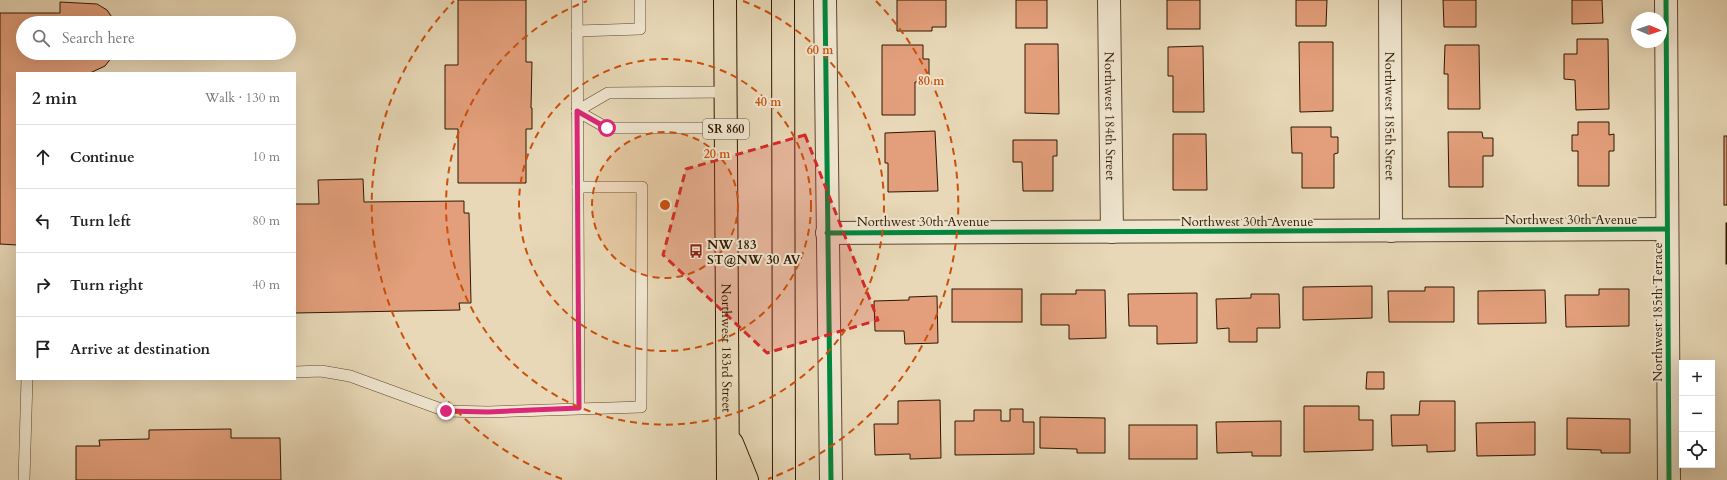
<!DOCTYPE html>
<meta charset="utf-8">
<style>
:root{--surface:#fff;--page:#f6f6f6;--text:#222;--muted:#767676;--line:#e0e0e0}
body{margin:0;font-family:Cardo,serif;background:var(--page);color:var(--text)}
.controls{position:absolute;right:12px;bottom:12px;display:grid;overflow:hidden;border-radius:0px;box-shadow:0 4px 16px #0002}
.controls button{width:36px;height:36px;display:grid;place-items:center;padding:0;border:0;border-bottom:1px solid var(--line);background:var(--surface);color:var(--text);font:20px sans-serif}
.compass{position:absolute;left:1631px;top:12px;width:36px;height:36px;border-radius:50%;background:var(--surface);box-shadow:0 4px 16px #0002;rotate:92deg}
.stop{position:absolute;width:12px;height:12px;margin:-9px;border:3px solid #db2777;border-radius:50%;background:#fff}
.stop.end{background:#db2777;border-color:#fff;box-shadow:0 1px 4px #0008}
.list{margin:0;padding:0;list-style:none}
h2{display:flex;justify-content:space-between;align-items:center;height:52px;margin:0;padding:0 16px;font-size:17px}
h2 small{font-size:13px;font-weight:400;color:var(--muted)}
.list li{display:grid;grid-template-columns:26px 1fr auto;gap:12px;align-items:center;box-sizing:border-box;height:64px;padding:0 16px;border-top:1px solid var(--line)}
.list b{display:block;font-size:15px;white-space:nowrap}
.list em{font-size:13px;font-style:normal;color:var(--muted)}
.icon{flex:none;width:22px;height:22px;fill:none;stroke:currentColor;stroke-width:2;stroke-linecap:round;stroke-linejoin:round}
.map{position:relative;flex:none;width:1727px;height:480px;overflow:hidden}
.search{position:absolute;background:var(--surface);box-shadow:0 4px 16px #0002;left:16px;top:16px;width:280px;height:44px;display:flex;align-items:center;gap:10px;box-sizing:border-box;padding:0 14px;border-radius:22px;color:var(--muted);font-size:15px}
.panel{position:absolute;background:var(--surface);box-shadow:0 4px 16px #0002;left:16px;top:72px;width:280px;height:308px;border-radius:0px}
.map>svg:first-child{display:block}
</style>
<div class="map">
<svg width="1727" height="480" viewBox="0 0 1727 480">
<rect width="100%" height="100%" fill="#e8d8b7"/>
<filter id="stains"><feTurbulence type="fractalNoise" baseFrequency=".005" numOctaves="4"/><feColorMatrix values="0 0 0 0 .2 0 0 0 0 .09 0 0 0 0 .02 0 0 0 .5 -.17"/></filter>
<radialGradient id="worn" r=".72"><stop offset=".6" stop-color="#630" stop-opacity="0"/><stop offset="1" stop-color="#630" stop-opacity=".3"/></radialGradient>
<g fill="#e39f7b" stroke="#2e1700">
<polygon points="458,0 526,0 526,62 532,62 531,108 532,108 532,129 526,129 526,183 458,183 458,129 445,129 445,65 458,65"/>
<polygon points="897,0 946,0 946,27 932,27 932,31 897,31"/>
<rect x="1016" y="0" width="31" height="28"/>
<rect x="1167" y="0" width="33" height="29"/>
<polygon points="1296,0 1327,0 1326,26 1296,26"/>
<polygon points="1443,0 1476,0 1476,27 1444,27"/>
<polygon points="1572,0 1602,0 1603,23 1572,24"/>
<polygon points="60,2 97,4 107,10 116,23 23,23 23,53 115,53 105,66 90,73 17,73 17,245 0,244 0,13 60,13"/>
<polygon points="1577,39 1608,39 1609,109 1576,110 1575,80 1564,79 1564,54 1577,54"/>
<polygon points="1299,42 1333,42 1333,111 1300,112"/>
<polygon points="1025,44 1058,44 1059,114 1025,113"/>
<polygon points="882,45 923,45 923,59 929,59 929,82 915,82 915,115 882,115"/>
<polygon points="1445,45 1479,45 1480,109 1448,109 1448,74 1444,74"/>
<polygon points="1203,46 1204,112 1173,112 1173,76 1168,76 1168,47"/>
<polygon points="1578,122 1609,122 1609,135 1614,134 1614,151 1609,151 1609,186 1578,186 1578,151 1572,151 1572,135 1578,135"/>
<polygon points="1291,127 1331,127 1331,137 1338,137 1338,153 1334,154 1334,188 1302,188 1302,153 1292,153"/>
<polygon points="935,131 938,191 888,192 888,163 885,163 885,133"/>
<polygon points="1448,132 1482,132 1483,138 1493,138 1493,156 1483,156 1483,187 1449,187"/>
<polygon points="1173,134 1206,134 1207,190 1173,190"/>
<rect x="1724" y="136" width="3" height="69"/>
<polygon points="1013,140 1057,140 1057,156 1053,156 1053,191 1023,191 1022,162 1013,162"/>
<polygon points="363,179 364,202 464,201 464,213 469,213 471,303 459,303 460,310 295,313 295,204 319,204 318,180"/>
<rect x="1726" y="223" width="1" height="41"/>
<polygon points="1372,286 1372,318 1303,320 1303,287"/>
<polygon points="1425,287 1454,287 1454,322 1389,322 1388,291 1425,291"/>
<rect x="952" y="289" width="70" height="33"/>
<polygon points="1599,289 1629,289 1629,326 1566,327 1565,295 1599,295"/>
<polygon points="1076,290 1105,290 1106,338 1069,339 1069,325 1041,325 1041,294 1076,294"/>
<polygon points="1545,290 1546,323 1478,324 1478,291"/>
<polygon points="1197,293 1197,343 1157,344 1157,326 1129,326 1128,294"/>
<polygon points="1251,294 1279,294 1280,328 1257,328 1257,342 1229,342 1229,328 1217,329 1216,299 1251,298"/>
<polygon points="937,296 938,343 905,344 904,331 875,331 874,301 909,300 909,297"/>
<polygon points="1367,372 1384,372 1384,389 1366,389"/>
<polygon points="940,400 941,458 910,459 910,454 875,455 874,424 898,424 898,401"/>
<polygon points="1420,401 1455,401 1455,451 1427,452 1427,445 1392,446 1391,415 1419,415"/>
<polygon points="1304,406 1359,406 1359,420 1373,420 1373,450 1304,452"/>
<polygon points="1010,409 1023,409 1023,422 1034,422 1034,454 955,455 955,421 974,421 974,410 1001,410 1001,421 1010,421"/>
<polygon points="1040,417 1105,418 1105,453 1077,453 1077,449 1040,448"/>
<polygon points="1567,418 1630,419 1630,453 1601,453 1601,450 1567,449"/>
<polygon points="1281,421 1281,456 1252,456 1252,452 1217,453 1216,422"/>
<polygon points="1535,422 1535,455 1477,456 1476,423"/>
<rect x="1129" y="425" width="68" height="34"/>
<polygon points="231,429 231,438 280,438 281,480 76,480 76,446 100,446 99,440 149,439 149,430"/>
</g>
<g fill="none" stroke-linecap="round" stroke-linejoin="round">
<defs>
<g id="lane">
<polyline points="577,0 579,408"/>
<polyline points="577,31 640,29 640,0"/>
<polyline points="577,111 608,93 726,92"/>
<polyline points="577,111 607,128 726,128"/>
<polyline points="295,372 321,371 350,376 446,411 488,412 641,407 642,187 578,187"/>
<polyline points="24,480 27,379"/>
</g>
<g id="street">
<polyline points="825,0 831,480"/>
<path id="s1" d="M1109,0l3,232"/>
<path id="s2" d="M1390,0l1,231"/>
<polyline points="1666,0 1669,480"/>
<polyline points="827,233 1667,229"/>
</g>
<g id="primary">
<path id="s3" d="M725,0l3,480"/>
<polyline points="783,0 784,480"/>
<polyline points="732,443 747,480"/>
</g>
</defs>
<use href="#lane" stroke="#5c472e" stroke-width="12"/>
<use href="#street" stroke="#5c472e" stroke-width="24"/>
<use href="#primary" stroke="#2e1700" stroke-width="24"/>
<use href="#lane" stroke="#f0e6d0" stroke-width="11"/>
<use href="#street" stroke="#f0e6d0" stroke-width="22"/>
<use href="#primary" stroke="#e8d8b7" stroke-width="22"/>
<defs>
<g id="cycleway">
<polyline points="825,0 831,480"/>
<polyline points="1666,0 1669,480"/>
<polyline points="827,233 1667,229"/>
</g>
</defs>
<use href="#cycleway" stroke="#f0e6d0" stroke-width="8"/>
<use href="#cycleway" stroke="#00873e" stroke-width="5"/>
</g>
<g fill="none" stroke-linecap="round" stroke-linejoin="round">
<polyline stroke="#db2777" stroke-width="5" points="446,411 488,412 579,408 577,111 607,128"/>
</g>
<path fill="#d62828" fill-opacity="0.2" stroke="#d62828" stroke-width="3" stroke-dasharray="8 5" stroke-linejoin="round" d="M805,135l73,185 -111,33 -104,-98 23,-86z"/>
<circle cx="665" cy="205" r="73" fill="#cc4f0a" fill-opacity=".12"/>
<g fill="none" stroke="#cc4f0a" stroke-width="2" stroke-dasharray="7 5">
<circle cx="665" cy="205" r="73"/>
<circle cx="665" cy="205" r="146"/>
<path d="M743 1A219 219 0 1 1 587 1"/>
<path d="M562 479A293 293 0 0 1 454 1M876 1A293 293 0 0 1 768 479"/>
</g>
<defs>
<symbol id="bus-bare" viewBox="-9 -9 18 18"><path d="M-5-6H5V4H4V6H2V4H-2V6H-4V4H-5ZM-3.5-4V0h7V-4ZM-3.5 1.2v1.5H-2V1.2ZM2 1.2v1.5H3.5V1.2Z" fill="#8f2418" stroke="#f0e6d0" stroke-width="2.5" paint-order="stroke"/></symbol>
</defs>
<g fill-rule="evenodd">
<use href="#bus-bare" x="686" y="241" width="20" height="20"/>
</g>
<g text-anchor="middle" stroke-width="4" stroke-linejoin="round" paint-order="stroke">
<rect fill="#f0e6d0" stroke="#68553e" stroke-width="1" x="703" y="119" width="46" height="20" rx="3"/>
<g font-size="12" font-weight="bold" fill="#2e1700">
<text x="726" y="133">SR 860</text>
</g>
<g font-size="13" fill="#2e1700" stroke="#f0e6d0">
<text dy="5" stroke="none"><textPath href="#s1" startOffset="116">Northwest 184th Street</textPath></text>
<text dy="5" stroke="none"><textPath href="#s2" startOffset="116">Northwest 185th Street</textPath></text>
<text x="1571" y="224">Northwest 30th Avenue</text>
<text x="923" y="226">Northwest 30th Avenue</text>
<text x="1247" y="226">Northwest 30th Avenue</text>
<text transform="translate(1657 312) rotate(-90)" y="5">Northwest 185th Terrace</text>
<text dy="5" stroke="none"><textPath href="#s3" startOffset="348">Northwest 183rd Street</textPath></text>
</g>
<g font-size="13" font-weight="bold" fill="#2e1700" stroke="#f0e6d0" text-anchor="start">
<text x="707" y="249">NW 183<tspan x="707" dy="15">ST@NW 30 AV</tspan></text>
</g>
</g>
<circle cx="665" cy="205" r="6" fill="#cc4f0a" stroke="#f0e6d0" stroke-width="2"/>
<g font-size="12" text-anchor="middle" font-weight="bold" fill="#cc4f0a" stroke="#f0e6d0" stroke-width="4" stroke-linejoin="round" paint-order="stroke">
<text x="820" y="54">60 m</text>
<text x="931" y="85">80 m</text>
<text x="768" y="106">40 m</text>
<text x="717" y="158">20 m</text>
</g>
<rect width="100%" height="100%" filter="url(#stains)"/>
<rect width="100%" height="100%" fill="url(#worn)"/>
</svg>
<div class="controls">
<button>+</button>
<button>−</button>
<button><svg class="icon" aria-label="locate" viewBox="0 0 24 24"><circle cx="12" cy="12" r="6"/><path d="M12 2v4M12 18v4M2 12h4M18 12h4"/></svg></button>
</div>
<svg class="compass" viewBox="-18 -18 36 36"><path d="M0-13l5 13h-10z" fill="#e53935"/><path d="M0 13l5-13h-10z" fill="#767676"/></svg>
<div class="stop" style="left:607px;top:128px"></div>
<div class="stop end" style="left:446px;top:411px"></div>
<div class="search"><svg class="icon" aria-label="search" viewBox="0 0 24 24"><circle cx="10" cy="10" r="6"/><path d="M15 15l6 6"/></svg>Search here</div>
<section class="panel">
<h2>2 min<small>Walk · 130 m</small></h2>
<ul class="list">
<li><svg class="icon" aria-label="ahead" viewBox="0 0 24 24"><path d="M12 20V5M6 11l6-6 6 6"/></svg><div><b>Continue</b></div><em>10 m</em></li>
<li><svg class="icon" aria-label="left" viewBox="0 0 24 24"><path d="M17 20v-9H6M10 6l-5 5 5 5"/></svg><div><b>Turn left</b></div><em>80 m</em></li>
<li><svg class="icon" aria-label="right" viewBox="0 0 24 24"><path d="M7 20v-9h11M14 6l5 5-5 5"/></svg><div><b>Turn right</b></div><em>40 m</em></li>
<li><svg class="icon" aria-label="arrive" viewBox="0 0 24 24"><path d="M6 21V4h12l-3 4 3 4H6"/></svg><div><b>Arrive at destination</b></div></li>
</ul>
</section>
</div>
